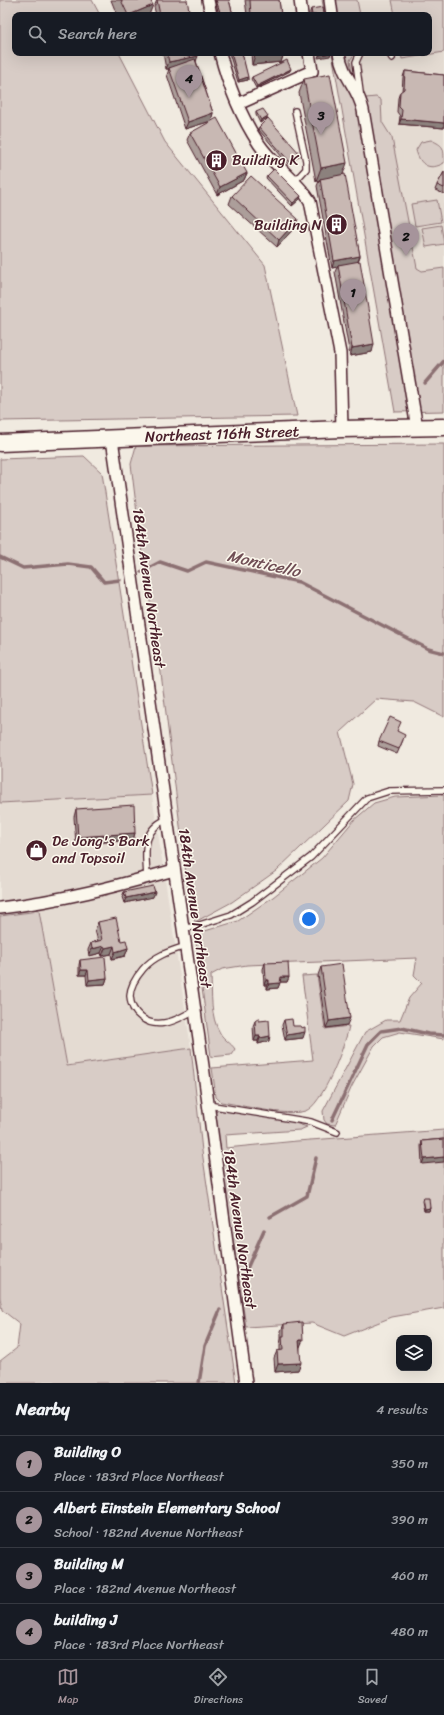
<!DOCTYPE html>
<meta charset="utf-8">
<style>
:root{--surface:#171b24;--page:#242831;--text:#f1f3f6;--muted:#9ea1a6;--line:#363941;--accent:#a6949b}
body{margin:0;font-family:Sriracha,sans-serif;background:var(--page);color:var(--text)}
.controls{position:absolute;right:12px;bottom:12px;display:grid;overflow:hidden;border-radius:8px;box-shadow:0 4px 16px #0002}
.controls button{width:36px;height:36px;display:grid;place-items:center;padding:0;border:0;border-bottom:1px solid var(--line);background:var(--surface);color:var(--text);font:20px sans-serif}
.you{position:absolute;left:309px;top:919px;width:14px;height:14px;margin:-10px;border:3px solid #fff;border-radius:50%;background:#1a73e8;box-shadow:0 0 0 6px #1a73e833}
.badge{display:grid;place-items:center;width:26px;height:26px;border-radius:50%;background:var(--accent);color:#111;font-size:13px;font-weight:700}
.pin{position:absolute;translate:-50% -33px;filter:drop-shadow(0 1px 2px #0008)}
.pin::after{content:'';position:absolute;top:21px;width:14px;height:12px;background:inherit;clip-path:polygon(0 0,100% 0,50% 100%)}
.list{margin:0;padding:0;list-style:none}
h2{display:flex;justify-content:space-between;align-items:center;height:52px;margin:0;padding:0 16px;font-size:17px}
h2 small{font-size:13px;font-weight:400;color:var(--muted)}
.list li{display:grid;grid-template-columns:26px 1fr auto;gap:12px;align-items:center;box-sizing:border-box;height:56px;padding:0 16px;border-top:1px solid var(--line)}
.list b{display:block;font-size:15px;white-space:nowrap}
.list p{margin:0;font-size:13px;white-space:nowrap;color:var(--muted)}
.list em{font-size:13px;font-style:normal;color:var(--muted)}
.icon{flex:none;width:22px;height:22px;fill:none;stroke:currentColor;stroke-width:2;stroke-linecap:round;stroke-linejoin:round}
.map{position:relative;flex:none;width:444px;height:1383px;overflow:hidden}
.search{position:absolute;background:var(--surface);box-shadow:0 4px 16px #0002;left:12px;right:12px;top:12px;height:44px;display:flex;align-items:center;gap:10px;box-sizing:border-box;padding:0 14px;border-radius:8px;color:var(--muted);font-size:15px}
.sheet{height:276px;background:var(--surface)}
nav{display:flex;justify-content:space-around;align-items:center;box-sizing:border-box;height:56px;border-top:1px solid var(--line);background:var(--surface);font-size:11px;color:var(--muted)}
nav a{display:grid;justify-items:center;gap:2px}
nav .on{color:var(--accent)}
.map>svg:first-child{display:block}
</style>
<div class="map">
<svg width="444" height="1383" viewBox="0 0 444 1383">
<rect width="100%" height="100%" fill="#f0eae0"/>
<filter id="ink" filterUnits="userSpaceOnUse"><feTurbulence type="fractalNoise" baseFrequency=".025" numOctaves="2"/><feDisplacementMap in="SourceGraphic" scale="8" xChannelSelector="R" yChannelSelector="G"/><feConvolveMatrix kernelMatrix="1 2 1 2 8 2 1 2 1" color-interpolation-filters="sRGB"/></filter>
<g filter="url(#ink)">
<g fill="#e4dbd2">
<polygon points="322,0 444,0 444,411 395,412 332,53 429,53 429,15 325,15"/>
<polygon points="152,795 191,1048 67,1066 39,911 0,916 0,803"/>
</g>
<g fill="#d8ccc6" stroke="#917678">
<polygon points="0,0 92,0 100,15 15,15 15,53 119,53 165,142 265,265 297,416 0,421"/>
<polygon points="322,0 357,0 360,15 325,15"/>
<polygon points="392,0 444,0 444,52 402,59 401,53 429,53 429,15 395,15"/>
<polygon points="332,53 355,53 350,60 356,99 376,97 381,100 382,122 392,138 417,268 422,271 444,268 444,411 395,412"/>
<path d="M431,140c13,6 13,7 13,23 -14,8 -24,3 -28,-13l5,-8z"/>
<polygon points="437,200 441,222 415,226 411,204"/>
<polygon points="441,225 444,244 426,247 422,228"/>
<polygon points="444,444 444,717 414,702 376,699 340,732 353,784 349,801 276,871 232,902 195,922 189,898 157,641 142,554 131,464 136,446"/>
<polygon points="84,456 102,473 152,795 0,803 0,459"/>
<path d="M444,795v244l-44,-7 -17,5 -9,9 -22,40 -17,39 -8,-1 -3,-4 -1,-9 42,-79 21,-12h14l9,-22 13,-15 -8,-8 3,-17 -170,7 -25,4 -11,6c1,19 -1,42 9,58 3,6 11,10 15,16l-4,6 -20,2 -16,-123 43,-13 35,-24 49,-39 32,-38 20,-17 21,-6z"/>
<polygon points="39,911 67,1066 191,1048 202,1151 236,1383 0,1383 0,1361 17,1348 20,1324 2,1310 0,1297 0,916"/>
<path d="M317,975l8,54 24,-3c-3,17 -27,81 -44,85 -20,6 -62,-6 -84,-9l-5,-5 -4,-29 101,-8 -11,-84z"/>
<polygon points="219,1110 286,1120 307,1127 300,1130 225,1135 226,1148 297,1141 444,1130 444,1308 392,1317 344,1336 312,1323 246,1327 214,1113"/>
</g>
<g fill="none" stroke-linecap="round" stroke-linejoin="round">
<g stroke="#8c6f72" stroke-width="3.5">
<polyline points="425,383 444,361"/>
<polyline points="0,557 23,568 68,564 91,567 104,582 120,580"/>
<polyline points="141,572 160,562 187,571 206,562 299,582 428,649 444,653"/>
<polyline points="332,1120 368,1044 381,1031 402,1028 428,1034 444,1035"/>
<polyline points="270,1217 307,1196 316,1158"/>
<polyline points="245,1273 264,1230"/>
<polyline points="199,1383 205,1346 220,1310"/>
</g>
<defs>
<g id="lane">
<polyline points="360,53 356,62 360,92"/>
<polyline points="389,53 392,58"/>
<polyline points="295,181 306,169 306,161 295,111"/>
<path d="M147,877c-1,-24 -7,-46 20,-58"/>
<polyline points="183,928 193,927 231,915 252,902 311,857 367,798 389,791 444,790"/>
<path d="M186,946c-16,5 -32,10 -43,23 -6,7 -13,17 -13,27 1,18 17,30 34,27 11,-1 21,-8 31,-13"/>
<polyline points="208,1105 311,1122 337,1132"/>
</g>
<g id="street">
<polyline points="208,0 211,15"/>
<polyline points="300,0 302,15"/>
<polyline points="330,0 332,15"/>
<path d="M220,53c8,31 21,64 39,91 14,21 37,35 51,57l30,152 2,76"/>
<path d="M339,53c4,25 19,34 24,57l54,318"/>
<polyline points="238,104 312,71 309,53"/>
<polyline points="112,439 203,1066 246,1383"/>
<path d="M0,908c60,-7 117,-22 174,-38"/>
</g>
<polyline id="secondary" points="0,443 342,429 444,427"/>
</defs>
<use href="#lane" stroke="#4a1f2b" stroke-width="8"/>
<use href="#street" stroke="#4a1f2b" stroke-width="14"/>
<use href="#secondary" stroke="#4a1f2b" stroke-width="19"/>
<use href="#lane" stroke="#fbf7ec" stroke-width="5.5"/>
<use href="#street" stroke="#fbf7ec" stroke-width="11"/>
<use href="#secondary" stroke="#fbf7ec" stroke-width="16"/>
</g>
<g fill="#ac9e9a" stroke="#4a1f2b">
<polygon points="111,0 150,0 149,15 117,15"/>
<polygon points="157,0 190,15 156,15 154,7"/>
<polygon points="215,0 229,0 233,15 219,15"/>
<polygon points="245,0 279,0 281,15 247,15"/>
<polygon points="311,9 324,15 310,15 310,12"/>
<polygon points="163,53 197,53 196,61 213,113 211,121 185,129 167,75 169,69 166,69"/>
<polygon points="229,53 242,53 248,80 238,82"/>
<polygon points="251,53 284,53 281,62 252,65"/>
<polygon points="290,71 256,88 251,79 252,77"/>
<polygon points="405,71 444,75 444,128 399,124 400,116 397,112 398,98 400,92 402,91 403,77"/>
<polygon points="304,79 343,174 360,256 358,261 372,352 350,356 335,272 337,267 332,268 317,186 319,181 316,181 299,93"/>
<polygon points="256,112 267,118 260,123 256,115"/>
<polygon points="259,127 300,154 299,156 289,165 258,129"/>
<polygon points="190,133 247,173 244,180 217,195 187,140"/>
<polygon points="444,172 444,194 435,190 437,185"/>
<polygon points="267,176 300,199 292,206 266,178"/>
<polygon points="232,196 295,227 277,247 229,204"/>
<polygon points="397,731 403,740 397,754 378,746 379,741"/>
<polygon points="76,809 135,833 133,840 76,844 74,817"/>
<polygon points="124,892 153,897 124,903 122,897"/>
<polygon points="98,922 121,941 128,948 125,956 112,959 111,954 102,956 101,953 89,956 88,950 91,943 98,941 95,930"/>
<polygon points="80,960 107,978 105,984 87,985 86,975 79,975 79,965"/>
<polygon points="265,963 289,977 287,982 280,982 278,988 267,989 267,985 264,985 263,969"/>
<polygon points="321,967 347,1025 326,1028 318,975"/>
<polygon points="284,1020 293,1026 303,1038 285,1040 282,1025"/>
<polygon points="255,1021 259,1021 269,1041 258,1044 258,1041 254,1041 253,1026"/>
<polygon points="444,1139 422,1164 421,1146 422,1141"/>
<polygon points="423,1198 430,1208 429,1211 424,1211 422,1201"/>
<polygon points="284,1324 300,1347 298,1370 275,1372 274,1358 277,1351 280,1351 280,1344 281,1339 281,1331"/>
</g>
<g fill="#8c817d" stroke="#4a1f2b">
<polygon points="153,5 149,15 129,15"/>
<polygon points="277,53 284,53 281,62 252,65 255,55"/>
<polygon points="331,53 330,56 318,58 319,55"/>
<polygon points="198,56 195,64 169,68 169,69 166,69 169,62"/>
<polygon points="291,69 290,71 256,88 257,86"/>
<polygon points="248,77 248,80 238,82 239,80"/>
<polygon points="213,113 211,121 185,129 188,122"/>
<polygon points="268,116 267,118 260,123 261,120"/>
<polygon points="401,119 444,123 444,128 399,124"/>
<polygon points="300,154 299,156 289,165 290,162"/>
<polygon points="347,163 342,177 320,179 319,181 316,181 321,168"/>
<polygon points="247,173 244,180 217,195 220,187"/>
<polygon points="301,196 300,199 292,206 293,203"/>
<polygon points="298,219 295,227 277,247 279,240"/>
<polygon points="360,256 357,264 338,265 337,267 332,268 334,261"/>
<polygon points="374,344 372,352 350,356 352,348"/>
<polygon points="135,833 133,840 76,844 78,837"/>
<polygon points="155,892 153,897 124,903 126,898"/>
<polygon points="104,946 101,953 89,956 92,949"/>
<polygon points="114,946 111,954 102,956 105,948"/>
<polygon points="128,948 125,956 112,959 115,952"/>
<polygon points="81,970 88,970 86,975 79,975"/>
<polygon points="281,977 289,977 287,982 279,982"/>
<polygon points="107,978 105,984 87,985 89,980"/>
<polygon points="266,980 269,980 267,985 264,985"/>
<polygon points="280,983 278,988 267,989 269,984"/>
<polygon points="350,1018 347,1025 326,1028 329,1021"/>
<polygon points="305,1032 303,1038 285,1040 287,1035"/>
<polygon points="256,1036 260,1036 258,1041 254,1041"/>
<polygon points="270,1036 269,1041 258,1044 260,1038"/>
<polygon points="444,1157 444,1162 422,1164 424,1159"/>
<polygon points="430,1208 429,1211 424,1211 425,1209"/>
<polygon points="299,1340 303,1340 300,1347"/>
<polygon points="301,1363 298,1370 275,1372 278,1364"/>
</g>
<g fill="#c8b8b3" stroke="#4a1f2b">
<polygon points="121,0 150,0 153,5 129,15 128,15"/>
<polygon points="157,0 187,0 190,15 160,15"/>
<polygon points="216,0 229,0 233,15 221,15"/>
<polygon points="250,0 279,0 281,15 251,15"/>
<polygon points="323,7 324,15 312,15 311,9"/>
<polygon points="167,53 197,53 198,56 169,62"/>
<polygon points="231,53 242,53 248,77 239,80"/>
<polygon points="255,53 277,53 255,55"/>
<polygon points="319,53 331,53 319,55"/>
<polygon points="195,59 213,113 188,122 169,68"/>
<polygon points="287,60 291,69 257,86 252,77"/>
<polygon points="405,71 444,75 444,123 401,119 402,110 399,107 400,92 404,89"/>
<polygon points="330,74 347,163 321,168 304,79"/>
<polygon points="263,109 268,116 261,120 256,112"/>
<polygon points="217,118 247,173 220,187 190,133"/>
<polygon points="268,118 300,154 290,162 259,127"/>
<polygon points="274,169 301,196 293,203 267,176"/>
<polygon points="444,172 444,188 437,185"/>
<polygon points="345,174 360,256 334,261 320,179"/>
<polygon points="251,176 298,219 279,240 232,196"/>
<polygon points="360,261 374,344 352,348 338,265"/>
<polygon points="390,717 401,722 397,731 405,735 399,749 379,741"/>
<polygon points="134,805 135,833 78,837 76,809"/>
<polygon points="153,886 155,892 126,898 124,892"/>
<polygon points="116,918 121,941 126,940 128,948 115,952 114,946 105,948 104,946 92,949 91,943 102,940 98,922"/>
<polygon points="105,957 107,978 89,980 88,970 81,970 80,960"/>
<polygon points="288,962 289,977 281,977 280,983 269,984 269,980 266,980 265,963"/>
<polygon points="342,964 350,1018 329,1021 321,967"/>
<polygon points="259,1018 259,1021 269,1020 270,1036 260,1038 260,1036 256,1036 255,1021"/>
<polygon points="292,1019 293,1026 301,1026 301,1028 305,1027 305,1032 287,1035 284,1020"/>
<polygon points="444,1139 444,1157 424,1159 422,1141"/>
<polygon points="423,1198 429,1198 430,1208 425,1209"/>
<polygon points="302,1322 303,1340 299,1340 301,1363 278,1364 277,1351 283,1350 282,1336 284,1336 284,1324"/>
</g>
</g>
<defs>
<symbol id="building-disc" viewBox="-11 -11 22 22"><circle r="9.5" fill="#4a1f2b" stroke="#fbf7ec"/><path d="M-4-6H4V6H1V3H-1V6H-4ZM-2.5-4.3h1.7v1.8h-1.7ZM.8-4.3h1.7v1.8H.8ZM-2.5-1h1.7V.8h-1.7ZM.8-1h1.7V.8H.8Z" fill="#fff"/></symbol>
<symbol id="shop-disc" viewBox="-11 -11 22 22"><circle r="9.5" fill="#4a1f2b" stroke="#fbf7ec"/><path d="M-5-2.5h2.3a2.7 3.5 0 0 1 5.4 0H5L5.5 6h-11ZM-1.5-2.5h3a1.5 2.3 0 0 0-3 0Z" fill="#fff"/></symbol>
</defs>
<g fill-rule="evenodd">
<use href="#building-disc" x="204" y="148" width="25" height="25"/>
<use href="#building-disc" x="324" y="212" width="25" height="25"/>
<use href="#shop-disc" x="24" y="838" width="25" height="25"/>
</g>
<g text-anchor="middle" stroke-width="3" stroke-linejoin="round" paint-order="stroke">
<g font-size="15" fill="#4a1f2b" stroke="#fbf7ec" text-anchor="start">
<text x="232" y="165">Building K</text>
<text x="322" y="230" text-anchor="end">Building N</text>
<text x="52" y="846">De Jong's Bark<tspan x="52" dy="17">and Topsoil</tspan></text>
</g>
<g font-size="15" fill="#4a1f2b" stroke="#fbf7ec">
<text transform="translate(222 434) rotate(-2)" y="5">Northeast 116th Street</text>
<text transform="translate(149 588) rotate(82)" y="5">184th Avenue Northeast</text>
<text transform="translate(195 908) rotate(82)" y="5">184th Avenue Northeast</text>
<text transform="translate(240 1229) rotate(82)" y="5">184th Avenue Northeast</text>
</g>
<g font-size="16" font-style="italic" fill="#704e55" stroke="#fbf7ec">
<text transform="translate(264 563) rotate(13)" y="6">Monticello</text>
</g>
</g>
</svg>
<div class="controls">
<button><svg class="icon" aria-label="layers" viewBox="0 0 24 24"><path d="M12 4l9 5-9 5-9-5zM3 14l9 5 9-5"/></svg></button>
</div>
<div class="you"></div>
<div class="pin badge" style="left:353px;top:312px">1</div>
<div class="pin badge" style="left:406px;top:256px">2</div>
<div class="pin badge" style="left:321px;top:135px">3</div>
<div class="pin badge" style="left:189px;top:98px">4</div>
<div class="search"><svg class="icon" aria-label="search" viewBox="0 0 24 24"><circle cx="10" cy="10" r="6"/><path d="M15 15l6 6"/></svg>Search here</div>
</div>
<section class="sheet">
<h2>Nearby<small>4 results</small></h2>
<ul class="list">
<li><span class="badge">1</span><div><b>Building O</b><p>Place · 183rd Place Northeast</p></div><em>350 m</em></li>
<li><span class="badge">2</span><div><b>Albert Einstein Elementary School</b><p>School · 182nd Avenue Northeast</p></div><em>390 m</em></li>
<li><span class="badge">3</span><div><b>Building M</b><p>Place · 182nd Avenue Northeast</p></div><em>460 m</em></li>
<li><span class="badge">4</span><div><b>building J</b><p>Place · 183rd Place Northeast</p></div><em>480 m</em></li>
</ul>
</section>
<nav>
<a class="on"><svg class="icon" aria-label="map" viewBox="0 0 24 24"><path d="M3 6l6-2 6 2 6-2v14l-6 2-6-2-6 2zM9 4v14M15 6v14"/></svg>Map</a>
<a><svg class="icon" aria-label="directions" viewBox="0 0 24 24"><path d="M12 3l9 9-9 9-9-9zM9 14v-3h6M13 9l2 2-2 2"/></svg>Directions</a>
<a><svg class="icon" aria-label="saved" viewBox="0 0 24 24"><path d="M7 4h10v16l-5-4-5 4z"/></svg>Saved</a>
</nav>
